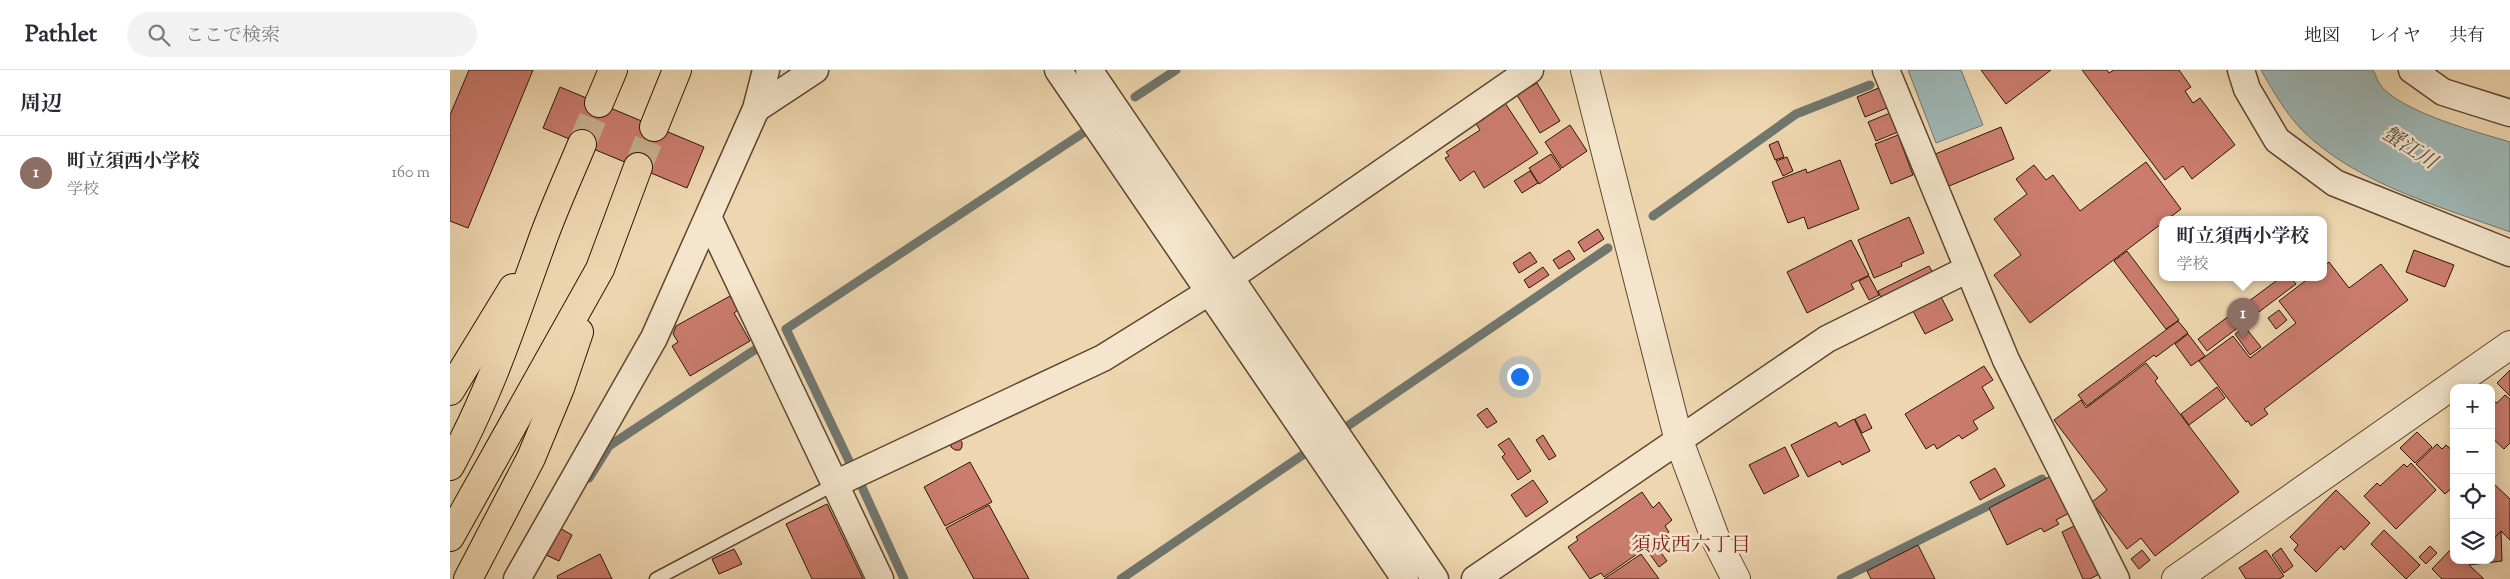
<!DOCTYPE html>
<html lang="ja">
<meta charset="utf-8">
<style>
:root{--surface:#fff;--page:#f2f2f3;--text:#2b2b33;--muted:#7c7c81;--line:#e1e1e2;--accent:#8f2418}
body{margin:0;font-family:"Sorts Mill Goudy","Noto Serif JP",serif;background:var(--page);color:var(--text)}
.controls{position:absolute;right:15px;bottom:15px;display:grid;overflow:hidden;border-radius:10px;box-shadow:0 2px 12px #0003}
.controls button{width:45px;height:45px;display:grid;place-items:center;padding:0;border:0;border-bottom:1px solid var(--line);background:var(--surface);color:var(--text);font:25px sans-serif}
.you{position:absolute;left:1069px;top:306px;width:18px;height:18px;margin:-12px;border:4px solid #fff;border-radius:50%;background:#1a73e8;box-shadow:0 0 0 8px #1a73e833}
.badge{display:grid;place-items:center;width:32px;height:32px;border-radius:50%;background:var(--accent);color:#fff;font-size:16px;font-weight:700}
.pin{position:absolute;translate:-50% -41px;filter:drop-shadow(0 1px 2px #0008)}
.pin::after{content:'';position:absolute;top:26px;width:18px;height:15px;background:inherit;clip-path:polygon(0 0,100% 0,50% 100%)}
.popup{position:absolute;left:1709px;top:146px;width:168px;height:65px;box-sizing:border-box;display:grid;place-content:center;border-radius:10px;background:var(--surface);filter:drop-shadow(0 1px 4px #0005);font-size:16px;white-space:nowrap;color:var(--muted)}
.popup b{font-size:19px;color:var(--text)}
.popup::after{content:'';position:absolute;left:50%;top:100%;margin-left:-10px;border:10px solid transparent;border-top-color:var(--surface)}
.list{margin:0;padding:0;list-style:none}
h2{display:flex;justify-content:space-between;align-items:center;height:65px;margin:0;padding:0 20px;font-size:21px}
h2 small{font-size:16px;font-weight:400;color:var(--muted)}
.list li{display:grid;grid-template-columns:32px 1fr auto;gap:15px;align-items:center;box-sizing:border-box;height:75px;padding:0 20px;border-top:1px solid var(--line)}
.list b{display:block;font-size:19px;white-space:nowrap}
.list p{margin:0;font-size:16px;white-space:nowrap;color:var(--muted)}
.list em{font-size:16px;font-style:normal;color:var(--muted)}
.icon{flex:none;width:28px;height:28px;fill:none;stroke:currentColor;stroke-width:2;stroke-linecap:round;stroke-linejoin:round}
.map{position:relative;flex:none;width:2060px;height:509px;overflow:hidden}
header{display:flex;align-items:center;gap:30px;box-sizing:border-box;height:70px;padding:0 25px;background:var(--surface);border-bottom:1px solid var(--line)}
header strong{font-size:24px}
nav{display:flex;gap:28px;margin-inline-start:auto;font-size:18px}
.search{width:350px;height:45px;background:var(--page);display:flex;align-items:center;gap:12px;box-sizing:border-box;padding:0 18px;border-radius:28px;color:var(--muted);font-size:19px}
main{display:flex}
aside{flex:1;background:var(--surface)}
.map>svg:first-child{display:block}
</style>
<header>
<strong>Pathlet</strong>
<div class="search"><svg class="icon" aria-label="search" viewBox="0 0 24 24"><circle cx="10" cy="10" r="6"/><path d="M15 15l6 6"/></svg>ここで検索</div>
<nav><a>地図</a><a>レイヤ</a><a>共有</a></nav>
</header>
<main>
<aside>
<h2>周辺<small></small></h2>
<ul class="list">
<li><span class="badge" style="background:#8d6e63">1</span><div><b>町立須西小学校</b><p>学校</p></div><em>160 m</em></li>
</ul>
</aside>
<div class="map">
<svg width="2060" height="509" viewBox="0 0 2060 509">
<rect width="100%" height="100%" fill="#eed7b0"/>
<filter id="stains"><feTurbulence type="fractalNoise" baseFrequency=".004" numOctaves="4"/><feColorMatrix values="0 0 0 0 .2 0 0 0 0 .09 0 0 0 0 .02 0 0 0 .5 -.17"/></filter>
<radialGradient id="worn" r=".72"><stop offset=".6" stop-color="#630" stop-opacity="0"/><stop offset="1" stop-color="#630" stop-opacity=".3"/></radialGradient>
<g fill="#9eb7b6" stroke="#71776f">
<polygon points="1458,0 1511,0 1533,55 1486,73"/>
<path d="M1811,0h112c3,5 5,13 9,17 23,26 95,45 128,55v90c-69,-25 -155,-49 -208,-102 -17,-18 -29,-39 -41,-60z"/>
</g>
<g fill="none" stroke-linecap="round" stroke-linejoin="round">
<g stroke="#71776f" stroke-width="9">
<polyline points="685,27 726,0"/>
<polyline points="1203,146 1346,44 1420,15"/>
<polyline points="899,355 1158,178"/>
<polyline points="400,393 336,259 633,63"/>
<polyline points="139,408 159,376 306,279"/>
<polyline points="411,415 454,509"/>
<polyline points="671,509 854,384"/>
<polyline points="1391,509 1592,409"/>
</g>
</g>
<g fill="#cb7c6e" stroke="#2d1704">
<polygon points="19,0 83,0 18,158 0,151 0,45"/>
<polygon points="1531,0 1601,0 1556,34"/>
<polygon points="1632,0 1657,0 1659,3 1664,0 1729,0 1741,17 1735,21 1743,33 1750,28 1785,75 1742,109 1733,96 1715,110"/>
<polygon points="1087,13 1110,51 1090,63 1067,25"/>
<polygon points="110,17 254,77 237,118 93,58"/>
<polygon points="1431,17 1439,37 1415,47 1407,27"/>
<polygon points="1055,33 1088,83 1034,118 1024,101 1010,111 995,88 999,86 996,82 1030,60 1025,52"/>
<polygon points="1440,43 1448,62 1426,71 1418,52"/>
<polygon points="1120,55 1137,81 1112,98 1095,72"/>
<polygon points="1551,57 1564,89 1492,119 1478,87"/>
<polygon points="1448,65 1463,105 1441,114 1425,74"/>
<polygon points="1328,71 1334,87 1325,90 1319,75"/>
<polygon points="1101,84 1111,99 1089,114 1079,98"/>
<polygon points="1337,87 1343,101 1333,106 1326,91"/>
<polygon points="1390,90 1409,139 1358,159 1354,147 1338,153 1322,112 1356,99 1357,103"/>
<polygon points="1696,92 1731,139 1580,253 1544,205 1571,185 1544,149 1577,124 1566,109 1584,95 1596,110 1603,105 1630,141"/>
<polygon points="1080,101 1088,113 1072,123 1064,111"/>
<polygon points="1459,147 1474,183 1451,193 1452,196 1424,208 1408,170"/>
<polygon points="1148,159 1154,169 1134,182 1128,172"/>
<polygon points="1401,170 1419,205 1401,214 1404,219 1357,243 1337,202"/>
<polygon points="1119,180 1125,189 1109,199 1103,190"/>
<polygon points="1964,180 2004,195 1995,217 1956,202"/>
<polygon points="1677,181 1729,250 1716,259 1664,191"/>
<polygon points="1080,182 1087,192 1069,203 1063,193"/>
<polygon points="1879,192 1899,218 1931,194 1958,230 1814,339 1818,344 1801,356 1798,351 1796,352 1749,291 1783,266 1800,288 1846,253 1829,231 1859,208 1873,208 1873,197"/>
<polygon points="1479,196 1484,205 1432,230 1428,221"/>
<polygon points="1093,197 1099,205 1079,218 1074,210"/>
<polygon points="1419,206 1429,225 1419,230 1409,211"/>
<polygon points="1830,208 1841,208 1846,214 1757,281 1748,269"/>
<polygon points="280,226 288,240 284,243 300,271 240,306 222,276 228,272 223,264 226,256"/>
<polygon points="1491,227 1503,250 1475,264 1463,241"/>
<polygon points="1829,240 1837,250 1826,259 1818,248"/>
<polygon points="1728,251 1738,263 1706,287 1704,285 1637,336 1628,325"/>
<polygon points="1795,257 1811,277 1800,285 1785,264"/>
<polygon points="1738,264 1755,286 1741,296 1725,274"/>
<polygon points="1696,293 1708,308 1705,311 1789,422 1705,486 1691,468 1677,479 1642,432 1657,420 1604,350 1631,330 1636,338"/>
<polygon points="1534,296 1543,310 1532,317 1544,338 1523,351 1528,359 1512,369 1509,365 1487,379 1484,374 1476,379 1455,344"/>
<polygon points="2060,300 2060,326 2047,313"/>
<polygon points="1767,317 1775,328 1739,355 1731,344"/>
<polygon points="2055,325 2060,329 2060,373 2054,379 2041,367 2041,330 2047,333"/>
<polygon points="1037,338 1047,352 1037,358 1027,345"/>
<polygon points="1415,344 1422,358 1412,363 1405,349"/>
<polygon points="1404,349 1420,381 1392,395 1390,391 1358,407 1341,375 1386,352 1389,357"/>
<polygon points="1967,362 1982,377 1965,393 1950,378"/>
<polygon points="1093,365 1106,386 1099,390 1086,370"/>
<polygon points="1059,368 1081,401 1068,410 1052,387 1055,384 1048,375"/>
<polygon points="509,369 512,372 512,377 510,380 505,380 501,377 501,373"/>
<polygon points="1987,374 1992,379 1996,375 2004,382 2004,416 1995,424 1966,394"/>
<polygon points="1335,377 1349,406 1314,424 1299,395"/>
<polygon points="520,392 542,432 495,456 474,417"/>
<polygon points="1961,393 1986,420 1946,459 1914,426 1927,413 1930,416 1954,394 1957,397"/>
<polygon points="1545,398 1555,416 1530,430 1520,412"/>
<polygon points="1601,406 1619,443 1606,450 1609,454 1594,462 1591,458 1557,475 1539,438"/>
<polygon points="1083,410 1098,432 1076,447 1061,425"/>
<polygon points="2043,413 2060,429 2060,470 2051,461 2041,472 2041,415"/>
<polygon points="1886,420 1920,453 1894,480 1891,476 1866,502 1844,480 1848,475 1840,467"/>
<polygon points="1192,422 1203,438 1209,432 1222,450 1215,456 1219,462 1154,507 1151,503 1140,509 1118,477 1128,470 1126,467"/>
<polygon points="377,434 413,509 362,509 336,454"/>
<polygon points="539,435 579,509 524,509 496,458"/>
<polygon points="1626,455 1651,503 1640,509 1633,509 1612,462"/>
<polygon points="108,457 122,465 109,491 94,484"/>
<polygon points="1934,460 1970,495 1956,509 1921,474"/>
<polygon points="2051,461 2052,491 2019,495 2023,490 2041,490 2041,472"/>
<polygon points="1205,474 1217,491 1209,497 1197,480"/>
<polygon points="1468,475 1485,509 1421,509 1417,501"/>
<polygon points="1980,476 1987,483 1976,494 1969,487"/>
<polygon points="2004,476 2004,490 2023,490 2019,495 2034,509 1992,509 1982,499"/>
<polygon points="1831,478 1843,496 1834,503 1822,485"/>
<polygon points="284,479 292,494 269,504 262,489"/>
<polygon points="1692,480 1700,490 1689,499 1681,489"/>
<polygon points="1816,480 1834,506 1829,509 1796,509 1789,498"/>
<polygon points="150,484 162,509 108,509 107,506"/>
<polygon points="1191,484 1209,509 1154,509"/>
</g>
<g fill="none" stroke-linecap="round" stroke-linejoin="round">
<g stroke="#c7b18e" stroke-width="28" stroke-dasharray="28 14" stroke-linecap="butt">
<polyline points="132,74 149,33"/>
<polyline points="188,97 204,57"/>
</g>
<defs>
<polyline id="service" points="206,509 387,413"/>
<g id="minor">
<polyline points="608,0 955,509"/>
<polyline points="639,0 985,509"/>
<polyline points="1436,0 1556,290 1666,509"/>
<polyline points="1791,0 1797,19 1827,70 1885,113 2060,183"/>
<polyline points="1962,0 1993,22 2060,43"/>
<polyline points="306,39 365,0"/>
<polyline points="259,149 430,509"/>
<polyline points="387,413 653,288 759,222 1080,0"/>
<polyline points="67,509 204,268 306,39 316,0"/>
<polyline points="1025,509 1377,269 1518,199"/>
</g>
<g id="tertiary">
<polyline points="1135,0 1229,371 1266,470 1286,509"/>
<polyline points="1726,509 2060,275"/>
</g>
<g id="motorway">
<polyline points="149,33 163,0"/>
<polyline points="204,57 227,0"/>
<polyline points="0,321 63,218"/>
<path d="M0,396c40,-73 62,-142 90,-219 12,-35 28,-69 42,-103"/>
<polyline points="0,467 150,199 188,97"/>
<polyline points="18,509 81,388 110,318 129,262"/>
</g>
</defs>
<use href="#service" stroke="#5d472f" stroke-width="15"/>
<use href="#minor" stroke="#5d472f" stroke-width="29"/>
<use href="#tertiary" stroke="#5d472f" stroke-width="30"/>
<use href="#motorway" stroke="#2d1704" stroke-width="30"/>
<use href="#service" stroke="#f4e5cc" stroke-width="12"/>
<use href="#minor" stroke="#f4e5cc" stroke-width="26"/>
<use href="#tertiary" stroke="#f4e5cc" stroke-width="28"/>
<use href="#motorway" stroke="#eed7b0" stroke-width="28"/>
</g>
<g text-anchor="middle" stroke-width="5" stroke-linejoin="round" paint-order="stroke">
<g font-size="20" font-style="italic" fill="#554f42" stroke="#f4e5cc">
<text transform="translate(1960 77) rotate(33)" y="7">蟹江川</text>
</g>
<g font-size="20" fill="#7a1f14" stroke="#f4e5cc">
<text x="1241" y="481">須成西六丁目</text>
</g>
</g>
<rect width="100%" height="100%" filter="url(#stains)"/>
<rect width="100%" height="100%" fill="url(#worn)"/>
</svg>
<div class="controls">
<button>+</button>
<button>−</button>
<button><svg class="icon" aria-label="locate" viewBox="0 0 24 24"><circle cx="12" cy="12" r="6"/><path d="M12 2v4M12 18v4M2 12h4M18 12h4"/></svg></button>
<button><svg class="icon" aria-label="layers" viewBox="0 0 24 24"><path d="M12 4l9 5-9 5-9-5zM3 14l9 5 9-5"/></svg></button>
</div>
<div class="you"></div>
<div class="pin badge" style="left:1793px;top:269px;background:#8d6e63">1</div>
<div class="popup"><b>町立須西小学校</b>学校</div>
</div>
</main>
